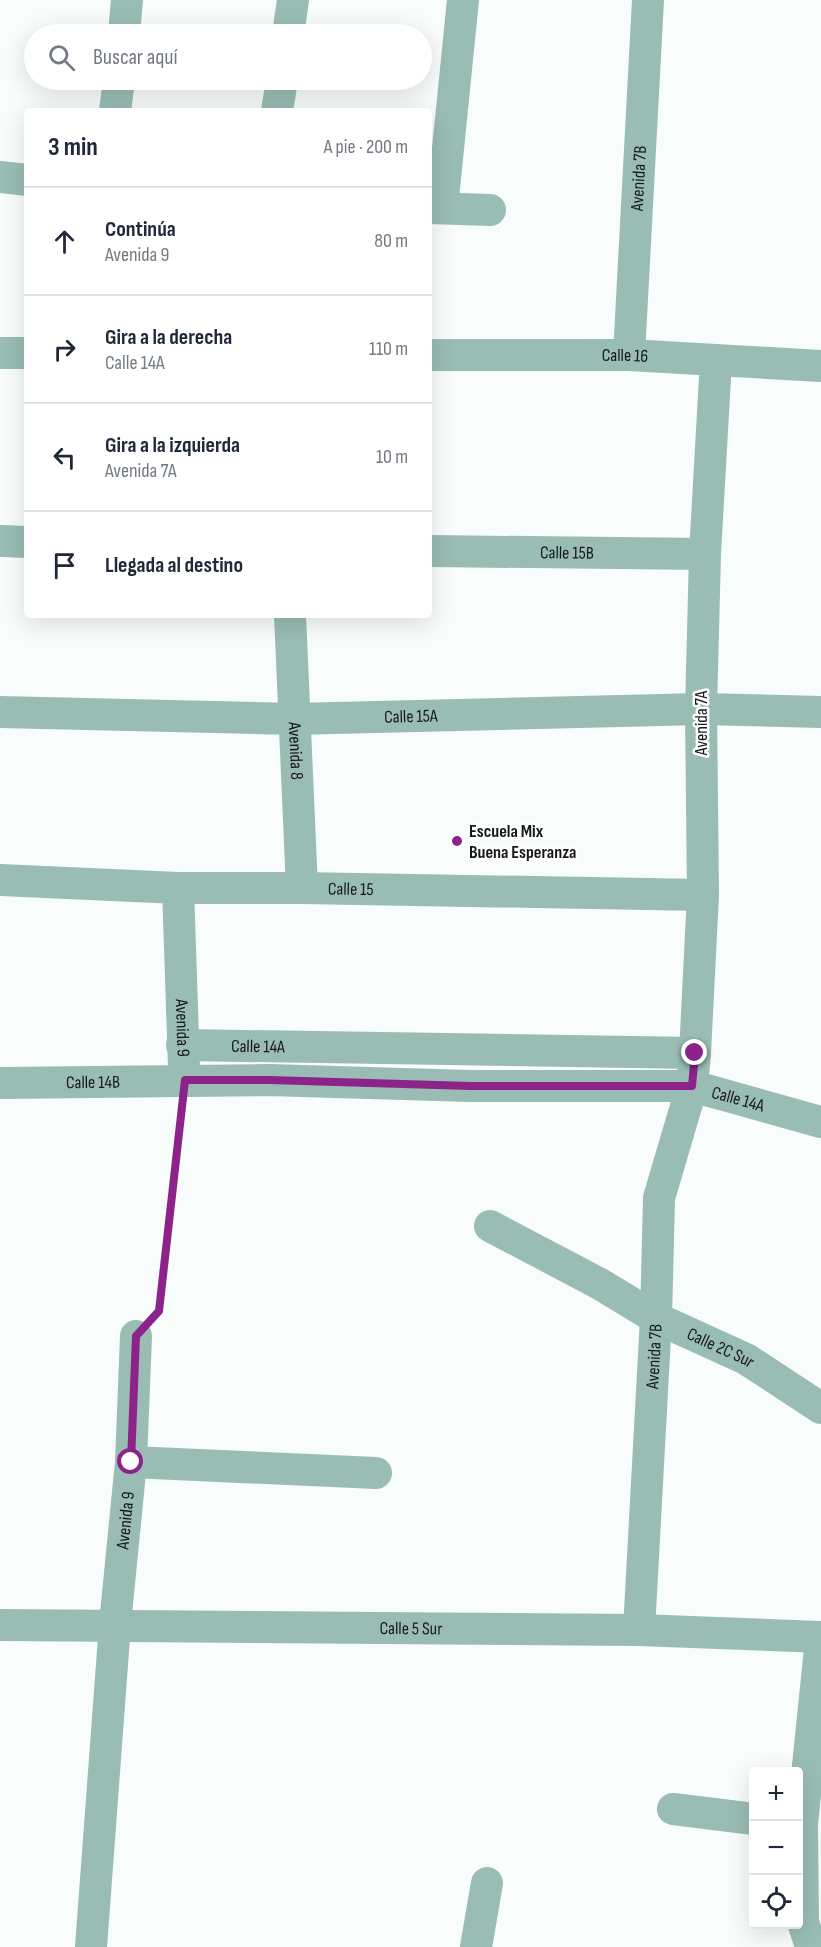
<!DOCTYPE html>
<html lang="es">
<meta charset="utf-8">
<style>
:root{--surface:#fff;--page:#f2f2f3;--text:#1f2937;--muted:#747a83;--line:#e0e1e3}
body{margin:0;font-family:"Sofia Sans Condensed",sans-serif;background:var(--page);color:var(--text)}
.controls{position:absolute;right:18px;bottom:18px;display:grid;overflow:hidden;border-radius:6px;box-shadow:0 6px 24px #0002}
.controls button{width:54px;height:54px;display:grid;place-items:center;padding:0;border:0;border-bottom:2px solid var(--line);background:var(--surface);color:var(--text);font:30px sans-serif}
.stop{position:absolute;width:18px;height:18px;margin:-14px;border:4px solid #8b2389;border-radius:50%;background:#fff}
.stop.end{background:#8b2389;border-color:#fff;box-shadow:0 2px 6px #0008}
.list{margin:0;padding:0;list-style:none}
h2{display:flex;justify-content:space-between;align-items:center;height:78px;margin:0;padding:0 24px;font-size:26px}
h2 small{font-size:20px;font-weight:400;color:var(--muted)}
.list li{display:grid;grid-template-columns:39px 1fr auto;gap:18px;align-items:center;box-sizing:border-box;height:108px;padding:0 24px;border-top:2px solid var(--line)}
.list b{display:block;font-size:22px;white-space:nowrap}
.list p{margin:0;font-size:20px;white-space:nowrap;color:var(--muted)}
.list em{font-size:20px;font-style:normal;color:var(--muted)}
.icon{flex:none;width:33px;height:33px;fill:none;stroke:currentColor;stroke-width:2;stroke-linecap:round;stroke-linejoin:round}
.map{position:relative;flex:none;width:821px;height:1947px;overflow:hidden}
.search{position:absolute;background:var(--surface);box-shadow:0 6px 24px #0002;left:24px;top:24px;width:408px;height:66px;display:flex;align-items:center;gap:15px;box-sizing:border-box;padding:0 21px;border-radius:33px;color:var(--muted);font-size:22px}
.panel{position:absolute;background:var(--surface);box-shadow:0 6px 24px #0002;left:24px;top:108px;width:408px;height:510px;border-radius:6px}
.map>svg:first-child{display:block}
</style>
<div class="map">
<svg width="821" height="1947" viewBox="0 0 821 1947">
<rect width="100%" height="100%" fill="#f8fcfb"/>
<g fill="none" stroke-linecap="round" stroke-linejoin="round">
<polyline stroke="#919493" stroke-width="4" stroke-dasharray="4.5 4.5" stroke-linecap="butt" points="157,1313 159,1311 181,1113"/>
<g stroke="#99bdb5" stroke-width="32">
<polyline points="124,34 127,0"/>
<polyline points="288,34 293,0"/>
<polyline points="115,111 119,80"/>
<polyline points="277,111 282,80"/>
<polyline points="0,177 27,180"/>
<polyline points="429,208 490,210"/>
<polyline points="442,208 463,0"/>
<polyline points="0,353 27,353"/>
<path id="s1" d="M429,355h200l192,11"/>
<path id="s2" d="M629,355l19,-355"/>
<polyline points="0,541 27,542"/>
<path id="s3" d="M429,551l276,3"/>
<path id="s4" d="M290,615l12,273"/>
<path id="s5" d="M0,712l294,7 407,-10 120,3"/>
<path id="s6" d="M0,880l178,8h124l401,7"/>
<path id="s7" d="M178,888l6,179"/>
<path id="s8" d="M182,1045l513,8"/>
<path id="s9" d="M0,1083l269,-3 201,6h222l129,36"/>
<path id="s10" d="M490,1226l110,58 56,34 90,41 75,49"/>
<polyline points="131,1462 376,1473"/>
<path id="s11" d="M0,1625l639,5 182,7"/>
<path id="s12" d="M639,1630l17,-312 3,-120 33,-112 3,-33 8,-158 -2,-186 4,-155 11,-194"/>
<polyline points="673,1809 754,1819"/>
<path id="s13" d="M91,1947l24,-323 16,-162 5,-126"/>
<polyline points="476,1947 487,1883"/>
<polyline points="811,1947 803,1922 802,1824 821,1639"/>
</g>
</g>
<g fill="none" stroke-linecap="round" stroke-linejoin="round">
<polyline stroke="#8b2389" stroke-width="8" points="131,1462 136,1336 159,1311 185,1080 269,1080 470,1086 692,1086 695,1053"/>
</g>
<circle fill="#8b2389" stroke="#fff" stroke-width="2" cx="457" cy="841" r="6"/>
<g text-anchor="middle" stroke-width="5" stroke-linejoin="round" paint-order="stroke">
<g font-size="18" fill="#171918" stroke="#fff">
<text dy="6" stroke="none"><textPath href="#s2" startOffset="177">Avenida 7B</textPath></text>
<text dy="6" stroke="none"><textPath href="#s1" startOffset="196">Calle 16</textPath></text>
<text dy="6" stroke="none"><textPath href="#s3" startOffset="138">Calle 15B</textPath></text>
<text dy="6" stroke="none"><textPath href="#s5" startOffset="411">Calle 15A</textPath></text>
<text transform="translate(701 723) rotate(-90)" y="6">Avenida 7A</text>
<text dy="6" stroke="none"><textPath href="#s4" startOffset="136">Avenida 8</textPath></text>
<text dy="6" stroke="none"><textPath href="#s6" startOffset="351">Calle 15</textPath></text>
<text dy="6" stroke="none"><textPath href="#s7" startOffset="140">Avenida 9</textPath></text>
<text dy="6" stroke="none"><textPath href="#s8" startOffset="76">Calle 14A</textPath></text>
<text dy="6" stroke="none"><textPath href="#s9" startOffset="93">Calle 14B</textPath></text>
<text dy="6" stroke="none"><textPath href="#s9" startOffset="740">Calle 14A</textPath></text>
<text dy="6" stroke="none"><textPath href="#s10" startOffset="261">Calle 2C Sur</textPath></text>
<text dy="6" stroke="none"><textPath href="#s12" startOffset="274">Avenida 7B</textPath></text>
<text dy="6" stroke="none"><textPath href="#s13" startOffset="428">Avenida 9</textPath></text>
<text dy="6" stroke="none"><textPath href="#s11" startOffset="411">Calle 5 Sur</textPath></text>
</g>
<g font-size="18" font-weight="bold" fill="#171918" stroke="#fff" text-anchor="start">
<text x="469" y="837">Escuela Mix<tspan x="469" dy="21">Buena Esperanza</tspan></text>
</g>
</g>
</svg>
<div class="controls">
<button>+</button>
<button>−</button>
<button><svg class="icon" aria-label="locate" viewBox="0 0 24 24"><circle cx="12" cy="12" r="6"/><path d="M12 2v4M12 18v4M2 12h4M18 12h4"/></svg></button>
</div>
<div class="stop" style="left:131px;top:1462px"></div>
<div class="stop end" style="left:695px;top:1053px"></div>
<div class="search"><svg class="icon" aria-label="search" viewBox="0 0 24 24"><circle cx="10" cy="10" r="6"/><path d="M15 15l6 6"/></svg>Buscar aquí</div>
<section class="panel">
<h2>3 min<small>A pie · 200 m</small></h2>
<ul class="list">
<li><svg class="icon" aria-label="ahead" viewBox="0 0 24 24"><path d="M12 20V5M6 11l6-6 6 6"/></svg><div><b>Continúa</b><p>Avenida 9</p></div><em>80 m</em></li>
<li><svg class="icon" aria-label="right" viewBox="0 0 24 24"><path d="M7 20v-9h11M14 6l5 5-5 5"/></svg><div><b>Gira a la derecha</b><p>Calle 14A</p></div><em>110 m</em></li>
<li><svg class="icon" aria-label="left" viewBox="0 0 24 24"><path d="M17 20v-9H6M10 6l-5 5 5 5"/></svg><div><b>Gira a la izquierda</b><p>Avenida 7A</p></div><em>10 m</em></li>
<li><svg class="icon" aria-label="arrive" viewBox="0 0 24 24"><path d="M6 21V4h12l-3 4 3 4H6"/></svg><div><b>Llegada al destino</b></div></li>
</ul>
</section>
</div>
